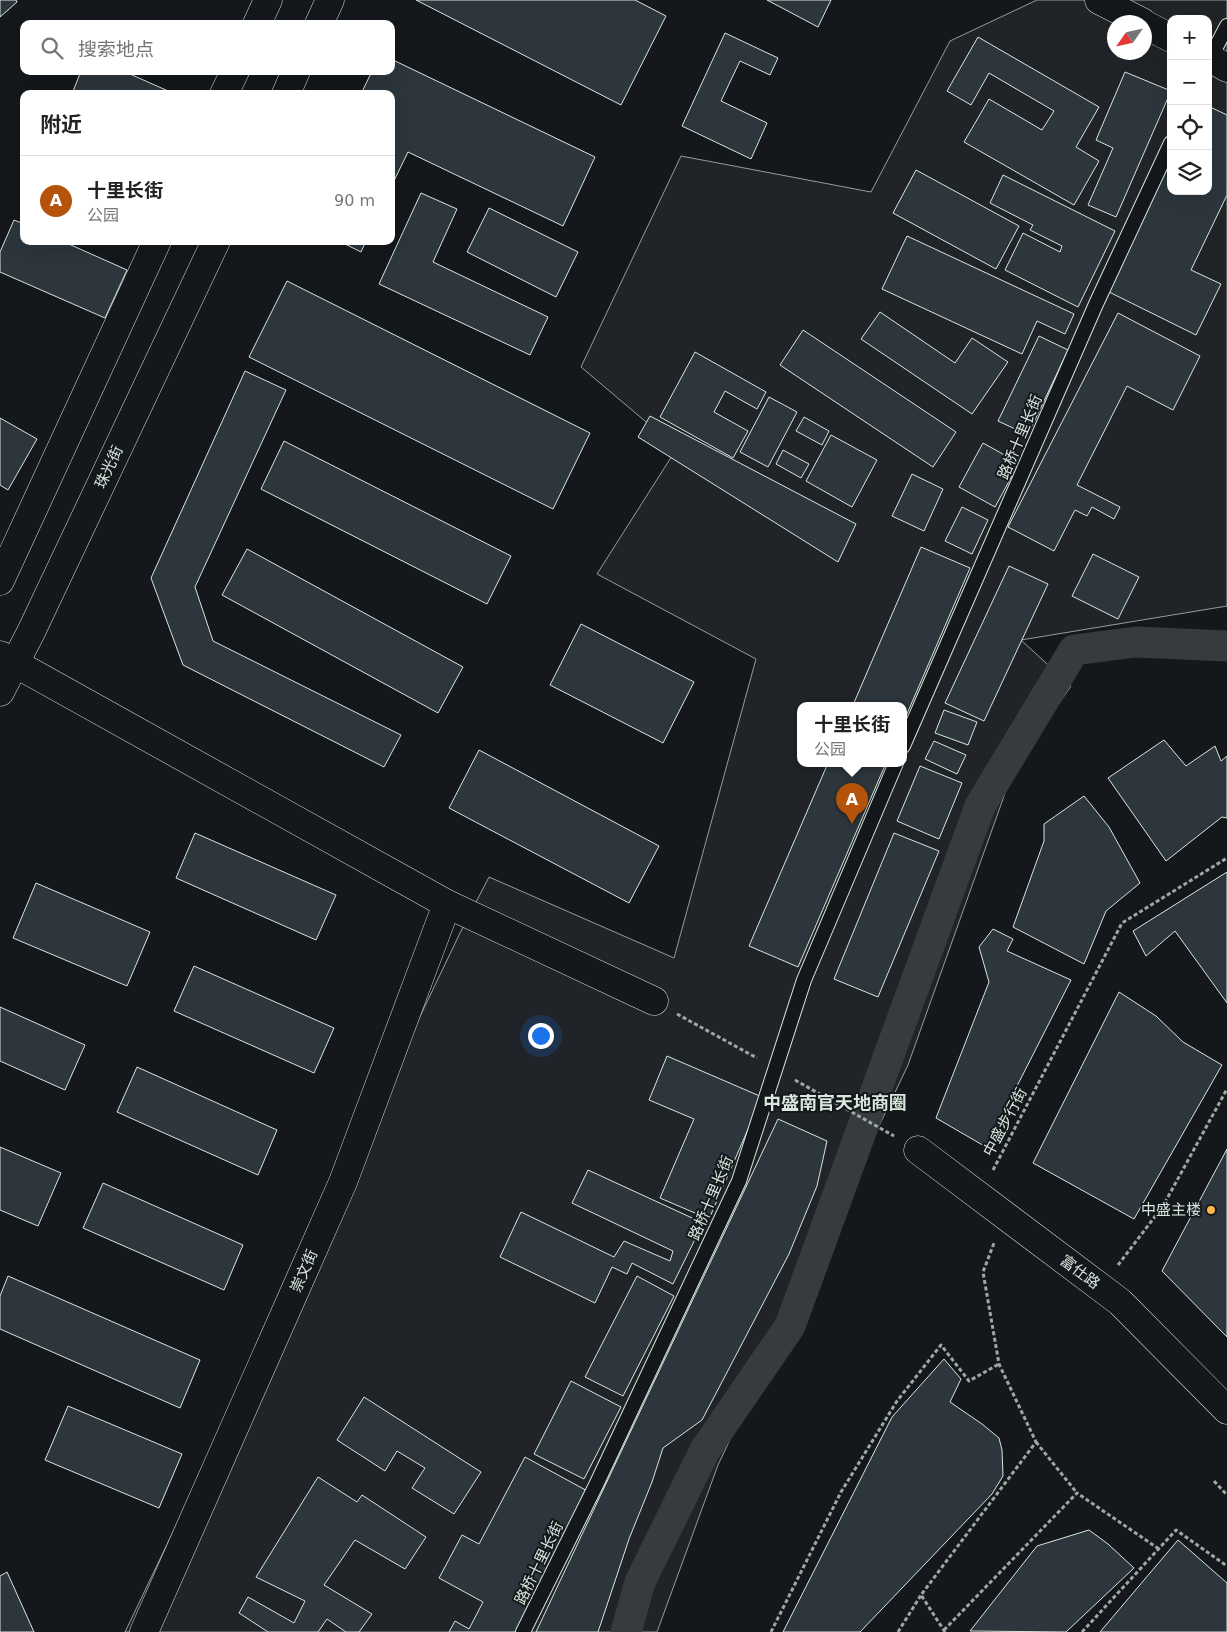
<!DOCTYPE html>
<html lang="zh">
<meta charset="utf-8">
<style>
:root{--surface:#fff;--page:#f6f6f6;--text:#222;--muted:#767676;--line:#e0e0e0;--accent:#b45309}
body{margin:0;font-family:"DejaVu Sans","Noto Sans SC",sans-serif;background:var(--page);color:var(--text)}
.controls{position:absolute;right:15px;top:15px;display:grid;overflow:hidden;border-radius:10px;box-shadow:0 5px 20px #0002}
.controls button{width:45px;height:45px;display:grid;place-items:center;padding:0;border:0;border-bottom:1px solid var(--line);background:var(--surface);color:var(--text);font:25px sans-serif}
.compass{position:absolute;left:1107px;top:15px;width:45px;height:45px;border-radius:50%;background:var(--surface);box-shadow:0 5px 20px #0002;rotate:236deg}
.you{position:absolute;left:540px;top:1035px;width:18px;height:18px;margin:-12px;border:4px solid #fff;border-radius:50%;background:#1a73e8;box-shadow:0 0 0 8px #1a73e833}
.badge{display:grid;place-items:center;width:32px;height:32px;border-radius:50%;background:var(--accent);color:#fff;font-size:16px;font-weight:700}
.pin{position:absolute;translate:-50% -41px;filter:drop-shadow(0 1px 2px #0008)}
.pin::after{content:'';position:absolute;top:26px;width:18px;height:15px;background:inherit;clip-path:polygon(0 0,100% 0,50% 100%)}
.popup{position:absolute;left:797px;top:702px;width:110px;height:65px;box-sizing:border-box;display:grid;place-content:center;border-radius:10px;background:var(--surface);filter:drop-shadow(0 1px 4px #0005);font-size:16px;white-space:nowrap;color:var(--muted)}
.popup b{font-size:19px;color:var(--text)}
.popup::after{content:'';position:absolute;left:50%;top:100%;margin-left:-10px;border:10px solid transparent;border-top-color:var(--surface)}
.list{margin:0;padding:0;list-style:none}
h2{display:flex;justify-content:space-between;align-items:center;height:65px;margin:0;padding:0 20px;font-size:21px}
h2 small{font-size:16px;font-weight:400;color:var(--muted)}
.list li{display:grid;grid-template-columns:32px 1fr auto;gap:15px;align-items:center;box-sizing:border-box;height:90px;padding:0 20px;border-top:1px solid var(--line)}
.list b{display:block;font-size:19px;white-space:nowrap}
.list p{margin:0;font-size:16px;white-space:nowrap;color:var(--muted)}
.list em{font-size:16px;font-style:normal;color:var(--muted)}
.icon{flex:none;width:28px;height:28px;fill:none;stroke:currentColor;stroke-width:2;stroke-linecap:round;stroke-linejoin:round}
.map{position:relative;flex:none;width:1227px;height:1632px;overflow:hidden}
.search{position:absolute;background:var(--surface);box-shadow:0 5px 20px #0002;left:20px;top:20px;width:375px;height:55px;display:flex;align-items:center;gap:12px;box-sizing:border-box;padding:0 18px;border-radius:10px;color:var(--muted);font-size:19px}
.panel{position:absolute;background:var(--surface);box-shadow:0 5px 20px #0002;left:20px;top:90px;width:375px;height:155px;border-radius:10px}
.map>svg:first-child{display:block}
</style>
<div class="map">
<svg width="1227" height="1632" viewBox="0 0 1227 1632">
<rect width="100%" height="100%" fill="#14181c"/>
<path fill="#202428" stroke="#939e99" fill-rule="evenodd" d="M1037,0h190v606l-206,34 50,46 -58,85 -105,294 -190,400 -61,167h-532l335,-699 29,-56 185,81 82,-299 -159,-85 80,-126 -96,-81 100,-211 190,36 79,-151zM1171,19h37v172h-37zM1114,22h30v30h-30zM801,705h102v58h-102z"/>
<g fill="none" stroke-linecap="round" stroke-linejoin="round">
<polyline stroke="#363b3e" stroke-width="31" points="626,1632 640,1582 705,1450 790,1326 980,806 1074,650 1136,642 1227,646"/>
</g>
<g fill="#2c363c" stroke="#d8e6dc">
<polygon points="0,0 16,0 17,2 0,17"/>
<polygon points="416,0 635,0 666,16 621,105"/>
<polygon points="767,0 831,0 818,27"/>
<polygon points="725,33 778,58 770,75 740,61 721,101 767,123 751,159 682,126"/>
<polygon points="978,37 1099,107 1076,147 1099,161 1074,205 964,142 989,99 1042,130 1054,111 989,73 971,105 947,91"/>
<polygon points="391,59 595,157 563,226 408,152 391,187 391,94 361,94 372,71 391,71"/>
<polygon points="81,71 123,71 175,94 72,94"/>
<polygon points="1125,72 1171,91 1116,217 1088,205 1113,148 1096,140"/>
<polygon points="1208,106 1227,115 1227,195 1191,270 1221,284 1196,335 1105,290 1171,155 1171,191 1208,191"/>
<polygon points="916,170 1019,226 996,269 893,213"/>
<polygon points="1003,175 1115,231 1078,307 1005,270 1023,233 1060,252 1062,246 1030,230 1033,225 990,203"/>
<polygon points="421,193 457,209 433,262 548,317 530,355 379,284"/>
<polygon points="489,208 578,252 556,297 467,252"/>
<polygon points="14,220 24,224 24,241 62,241 127,270 105,318 0,272 0,252"/>
<polygon points="907,236 1074,314 1065,334 1037,321 1022,354 882,289"/>
<polygon points="339,241 366,241 361,252"/>
<polygon points="287,281 590,433 553,509 249,357"/>
<polygon points="880,312 955,363 972,338 1008,362 972,414 861,339"/>
<polygon points="1118,313 1200,356 1173,410 1127,386 1077,485 1120,507 1114,519 1092,507 1087,516 1075,510 1054,551 1008,527"/>
<polygon points="803,330 956,432 933,467 780,365"/>
<polygon points="1039,336 1068,350 1028,435 998,421"/>
<polygon points="695,352 766,392 757,409 725,391 714,412 748,431 733,458 660,417"/>
<polygon points="245,371 286,390 195,587 213,641 401,735 384,767 183,665 151,578"/>
<polygon points="769,397 797,412 768,467 740,452"/>
<polygon points="650,416 856,524 838,562 638,437"/>
<polygon points="804,417 829,431 822,445 796,431"/>
<polygon points="0,418 37,439 8,490 0,485"/>
<polygon points="831,435 877,460 852,507 806,481"/>
<polygon points="284,441 511,556 487,604 261,489"/>
<polygon points="983,443 1019,463 995,507 959,487"/>
<polygon points="783,450 809,464 801,478 776,464"/>
<polygon points="912,474 943,489 924,531 892,516"/>
<polygon points="962,507 988,520 972,554 945,541"/>
<polygon points="921,547 970,568 903,723 903,705 853,705"/>
<polygon points="247,549 463,667 438,713 222,595"/>
<polygon points="1093,554 1139,577 1118,619 1072,596"/>
<polygon points="1009,566 1048,584 984,721 945,703"/>
<polygon points="581,624 694,682 663,743 550,685"/>
<polygon points="944,710 977,722 968,745 935,733"/>
<polygon points="1164,740 1186,766 1215,746 1221,761 1227,756 1227,818 1222,817 1166,861 1108,778"/>
<polygon points="934,741 966,755 957,774 925,759"/>
<polygon points="479,750 659,846 629,903 449,808"/>
<polygon points="828,763 886,763 798,967 749,946"/>
<polygon points="920,766 962,783 939,839 897,821"/>
<polygon points="1084,796 1109,827 1140,883 1106,911 1084,964 1013,927 1044,841 1044,824"/>
<polygon points="195,833 336,895 316,940 176,878"/>
<polygon points="894,833 939,851 878,997 834,979"/>
<polygon points="1227,872 1227,1003 1175,931 1146,956 1133,931"/>
<polygon points="36,883 150,932 127,986 13,938"/>
<polygon points="993,929 1013,939 1007,951 1071,980 986,1147 936,1118 989,982 979,947"/>
<polygon points="194,966 334,1028 314,1073 174,1011"/>
<polygon points="1119,992 1156,1016 1183,1042 1222,1065 1134,1219 1033,1163"/>
<polygon points="0,1007 85,1045 65,1090 0,1061"/>
<polygon points="667,1056 762,1097 709,1219 660,1198 694,1119 649,1100"/>
<polygon points="137,1067 277,1130 258,1175 117,1112"/>
<polygon points="778,1119 827,1141 817,1186 789,1254 702,1420 663,1448 652,1482 629,1539 598,1632 536,1632"/>
<polygon points="0,1147 61,1173 38,1226 0,1210"/>
<polygon points="1227,1149 1227,1337 1162,1271"/>
<polygon points="588,1170 703,1223 673,1284 632,1263 627,1274 612,1267 595,1303 500,1257 521,1212 614,1257 624,1241 670,1261 673,1251 572,1203"/>
<polygon points="103,1183 243,1245 224,1290 83,1228"/>
<polygon points="8,1276 200,1360 180,1408 0,1329 0,1296"/>
<polygon points="637,1276 674,1296 623,1396 585,1377"/>
<polygon points="944,1359 961,1379 950,1402 982,1424 999,1438 1002,1450 1003,1476 992,1494 860,1632 783,1632 892,1417"/>
<polygon points="571,1381 621,1407 584,1479 534,1454"/>
<polygon points="364,1397 481,1472 454,1514 412,1488 425,1468 397,1451 385,1471 337,1440"/>
<polygon points="68,1406 182,1454 159,1508 45,1460"/>
<polygon points="525,1457 591,1493 516,1632 449,1632 455,1621 469,1629 483,1602 439,1578 462,1535 479,1544"/>
<polygon points="318,1477 357,1502 362,1495 426,1537 405,1569 355,1540 324,1585 372,1614 359,1632 346,1632 327,1619 318,1632 268,1632 239,1613 248,1597 294,1623 305,1601 256,1577"/>
<polygon points="1089,1530 1108,1544 1134,1568 1066,1632 970,1631 1037,1546"/>
<polygon points="1178,1540 1227,1583 1227,1632 1100,1632"/>
<polygon points="7,1572 34,1632 0,1632 0,1576"/>
</g>
<g fill="none" stroke-linecap="round" stroke-linejoin="round">
<defs>
<g id="lane">
<polyline points="1208,62 1227,26"/>
<polyline points="903,746 1096,304 1171,143"/>
<polyline points="523,1632 596,1485 739,1181 804,980 896,763"/>
</g>
<g id="secondary">
<polyline points="1099,0 1142,22"/>
<polyline points="257,24 268,0"/>
<polyline points="319,24 330,0"/>
<polyline points="1144,24 1171,38"/>
<polyline points="1208,57 1227,68"/>
<polyline points="224,94 235,71"/>
<polyline points="286,94 296,71"/>
<polyline points="0,581 157,241"/>
<polyline points="0,655 447,904 654,1001"/>
<polyline points="0,692 31,632 216,241"/>
<polyline points="918,1150 1120,1302 1227,1410"/>
<polyline points="144,1632 343,1182 447,904"/>
</g>
</defs>
<use href="#lane" stroke="#d8e6dc" stroke-width="16"/>
<use href="#secondary" stroke="#d8e6dc" stroke-width="29"/>
<g stroke="#9da8a2" stroke-width="3" stroke-dasharray="4 2.5" stroke-linecap="butt">
<polyline points="677,1014 757,1058"/>
<polyline points="795,1080 894,1136"/>
<polyline points="993,1170 1122,923 1227,858"/>
<polyline points="1118,1265 1163,1206 1227,1089"/>
<polyline points="1036,1442 1077,1493"/>
<polyline points="1214,1481 1227,1495"/>
<polyline points="944,1630 1077,1493 1159,1549"/>
<polyline points="771,1632 841,1492 897,1401 941,1345 969,1381 999,1364"/>
<polyline points="898,1632 921,1595"/>
<polyline points="945,1632 921,1595 1036,1442 999,1364 983,1272 994,1243"/>
<polyline points="1082,1632 1176,1530 1227,1566"/>
</g>
<use href="#lane" stroke="#14181c" stroke-width="14"/>
<use href="#secondary" stroke="#14181c" stroke-width="28"/>
</g>
<circle fill="#ffb74d" stroke="#14181c" stroke-width="2" cx="1211" cy="1210" r="5"/>
<g text-anchor="middle" stroke-width="4" stroke-linejoin="round" paint-order="stroke">
<g font-size="15" fill="#d8e6dc" stroke="#14181c">
<text transform="translate(1020 437) rotate(-67)" y="5">路桥十里长街</text>
<text transform="translate(109 467) rotate(-65)" y="5">珠光街</text>
<text transform="translate(1005 1122) rotate(-62)" y="5">中盛步行街</text>
<text transform="translate(711 1198) rotate(-67)" y="5">路桥十里长街</text>
<text transform="translate(304 1271) rotate(-66)" y="5">崇文街</text>
<text transform="translate(1080 1272) rotate(37)" y="5">富仕路</text>
<text transform="translate(539 1563) rotate(-64)" y="5">路桥十里长街</text>
</g>
<g font-size="15" fill="#d8e6dc" stroke="#14181c" text-anchor="end">
<text x="1201" y="1215">中盛主楼</text>
</g>
<g font-size="18" font-weight="bold" fill="#d8e6dc" stroke="#14181c">
<text x="835" y="1109">中盛南官天地商圈</text>
</g>
</g>
</svg>
<div class="controls">
<button>+</button>
<button>−</button>
<button><svg class="icon" aria-label="locate" viewBox="0 0 24 24"><circle cx="12" cy="12" r="6"/><path d="M12 2v4M12 18v4M2 12h4M18 12h4"/></svg></button>
<button><svg class="icon" aria-label="layers" viewBox="0 0 24 24"><path d="M12 4l9 5-9 5-9-5zM3 14l9 5 9-5"/></svg></button>
</div>
<svg class="compass" viewBox="-18 -18 36 36"><path d="M0-13l5 13h-10z" fill="#e53935"/><path d="M0 13l5-13h-10z" fill="#767676"/></svg>
<div class="you"></div>
<div class="pin badge" style="left:852px;top:824px">A</div>
<div class="popup"><b>十里长街</b>公园</div>
<div class="search"><svg class="icon" aria-label="search" viewBox="0 0 24 24"><circle cx="10" cy="10" r="6"/><path d="M15 15l6 6"/></svg>搜索地点</div>
<section class="panel">
<h2>附近<small></small></h2>
<ul class="list">
<li><span class="badge">A</span><div><b>十里长街</b><p>公园</p></div><em>90 m</em></li>
</ul>
</section>
</div>
